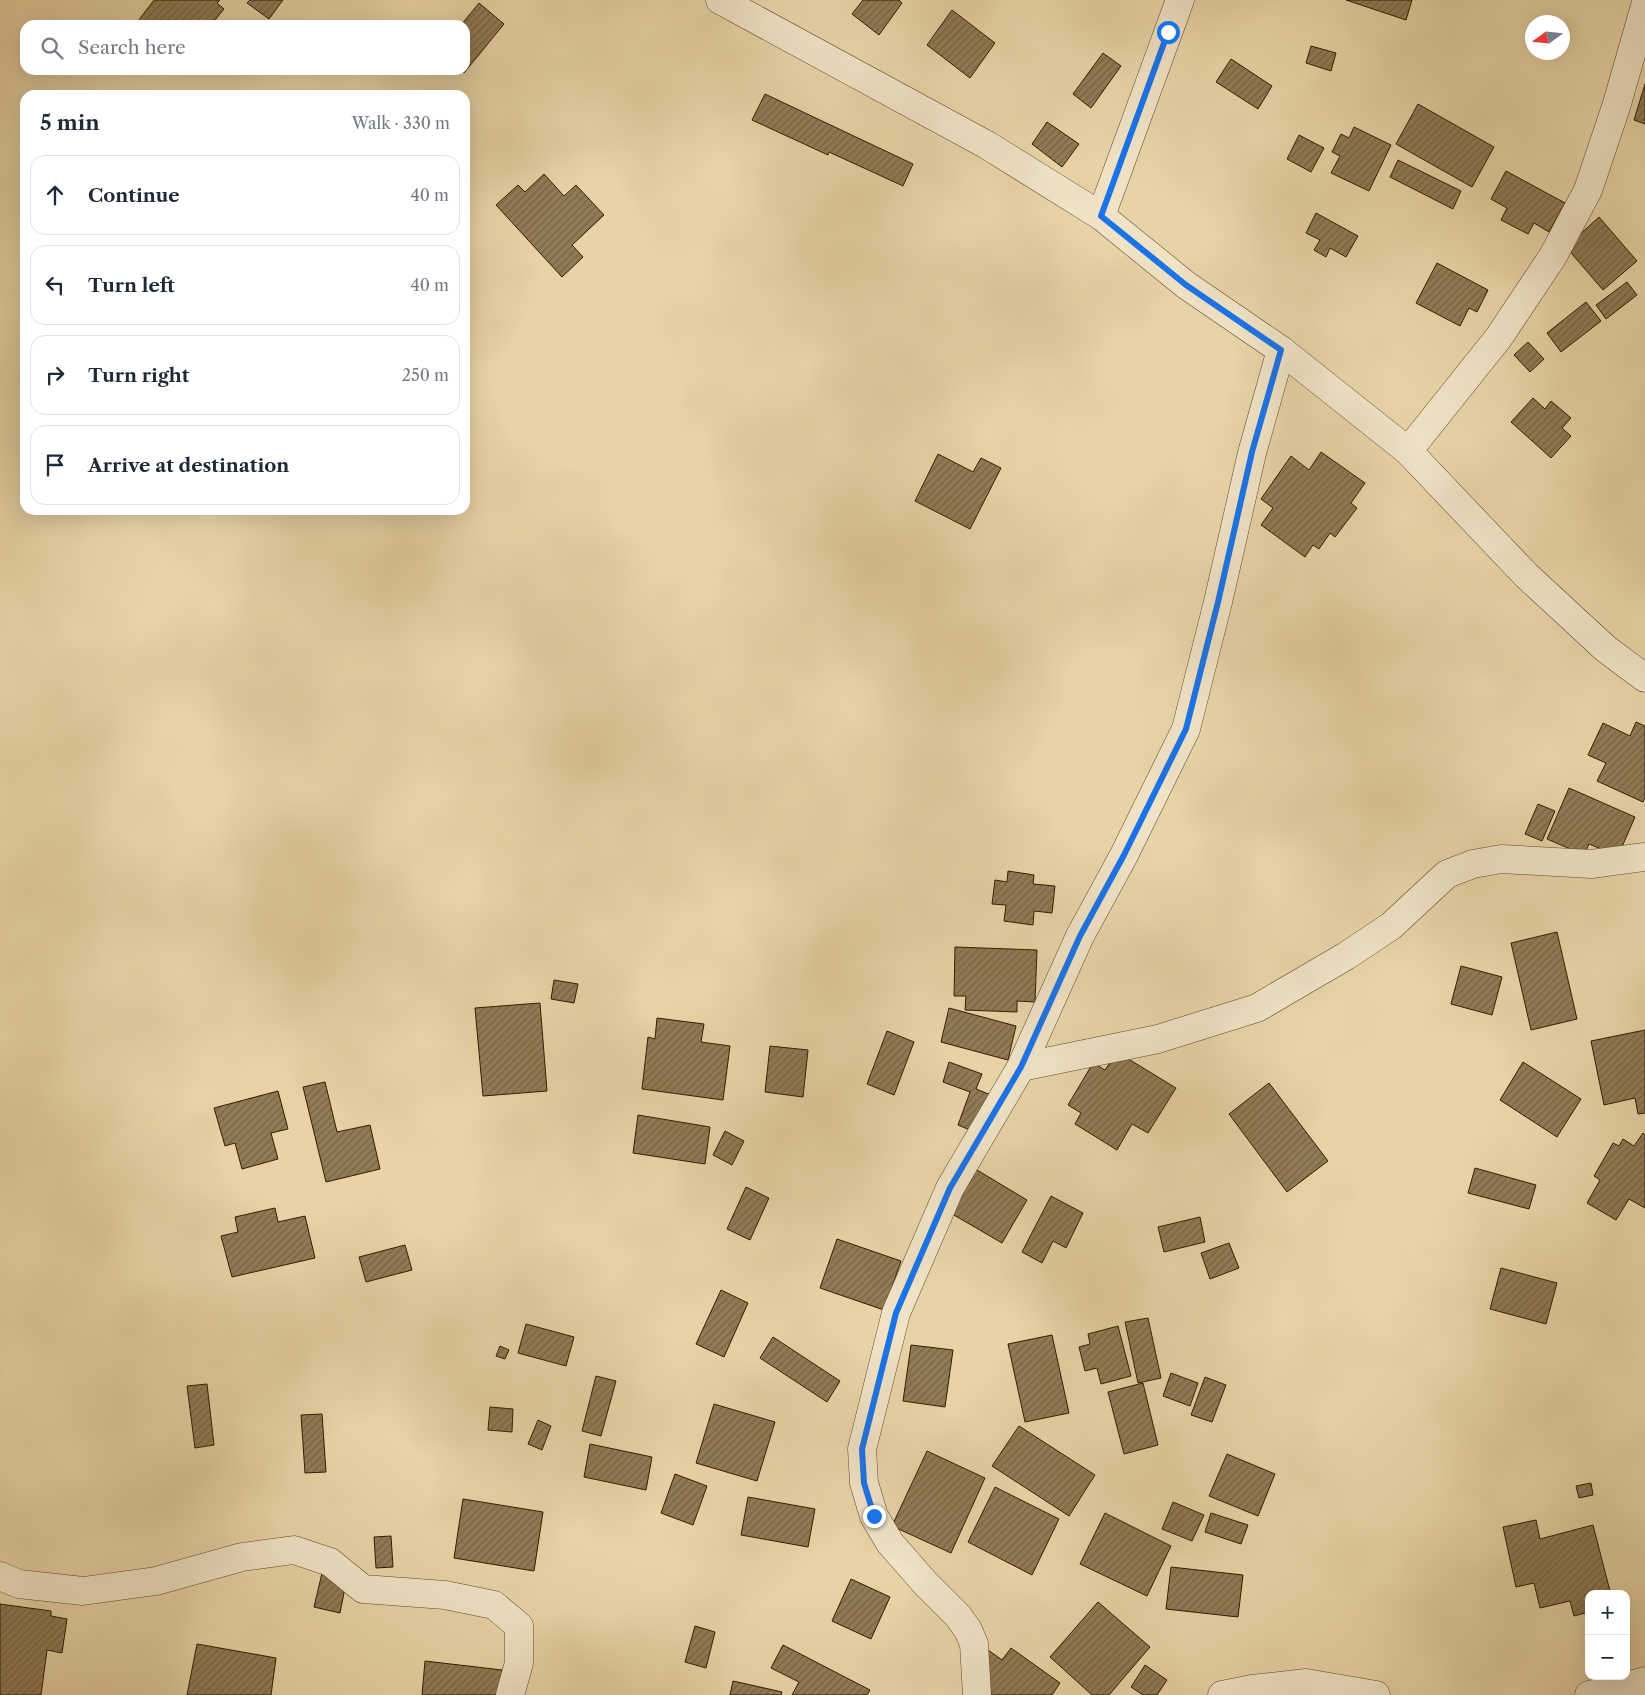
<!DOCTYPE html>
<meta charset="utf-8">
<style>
:root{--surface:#fff;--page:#f2f2f3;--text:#1f2937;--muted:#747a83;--line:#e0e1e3}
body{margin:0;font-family:"Libre Caslon Text",serif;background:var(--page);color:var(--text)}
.controls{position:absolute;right:15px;bottom:15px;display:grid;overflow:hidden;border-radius:10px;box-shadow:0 5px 20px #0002}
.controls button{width:45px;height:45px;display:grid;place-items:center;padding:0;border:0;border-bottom:1px solid var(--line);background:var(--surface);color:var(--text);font:25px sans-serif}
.compass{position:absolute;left:1525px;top:15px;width:45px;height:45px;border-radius:50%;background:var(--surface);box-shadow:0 5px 20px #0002;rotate:255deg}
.stop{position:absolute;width:15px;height:15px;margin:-11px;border:4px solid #1a73e8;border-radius:50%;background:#fff}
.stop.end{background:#1a73e8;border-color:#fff;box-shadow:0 1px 5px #0008}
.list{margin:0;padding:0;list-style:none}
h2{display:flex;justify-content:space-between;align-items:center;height:65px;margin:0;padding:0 20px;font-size:21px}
h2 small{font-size:16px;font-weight:400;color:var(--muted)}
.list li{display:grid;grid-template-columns:32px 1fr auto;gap:15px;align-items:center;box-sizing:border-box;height:80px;margin:0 10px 10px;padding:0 10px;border:1px solid var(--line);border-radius:15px}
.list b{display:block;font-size:19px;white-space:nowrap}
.list em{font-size:16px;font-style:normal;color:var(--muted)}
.icon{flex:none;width:28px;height:28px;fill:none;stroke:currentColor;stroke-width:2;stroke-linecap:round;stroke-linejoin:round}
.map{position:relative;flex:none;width:1645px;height:1695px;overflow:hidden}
.search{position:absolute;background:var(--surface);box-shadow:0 5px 20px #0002;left:20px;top:20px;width:450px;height:55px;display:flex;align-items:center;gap:12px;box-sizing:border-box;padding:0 18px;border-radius:15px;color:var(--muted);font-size:19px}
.panel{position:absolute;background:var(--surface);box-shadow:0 5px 20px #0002;left:20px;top:90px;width:450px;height:425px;border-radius:15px}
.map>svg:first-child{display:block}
</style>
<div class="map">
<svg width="1645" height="1695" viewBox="0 0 1645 1695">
<defs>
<pattern id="building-hatch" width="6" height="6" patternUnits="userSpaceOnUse" patternTransform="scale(1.25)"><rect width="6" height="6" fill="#917b56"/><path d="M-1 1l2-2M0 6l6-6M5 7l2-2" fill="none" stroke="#776445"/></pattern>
</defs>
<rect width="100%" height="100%" fill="#e7d3a6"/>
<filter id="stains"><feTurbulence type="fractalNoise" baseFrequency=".004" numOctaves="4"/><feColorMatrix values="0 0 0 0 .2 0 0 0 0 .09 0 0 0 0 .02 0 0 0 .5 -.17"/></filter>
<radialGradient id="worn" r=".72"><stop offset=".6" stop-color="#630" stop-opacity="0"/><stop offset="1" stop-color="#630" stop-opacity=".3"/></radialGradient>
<g fill="url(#building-hatch)" stroke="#331b00">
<polygon points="154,0 220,0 217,3 224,9 211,25 135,25"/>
<polygon points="250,0 283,0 269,19 247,3"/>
<polygon points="863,0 899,0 902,3 879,35 852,14"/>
<polygon points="1346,0 1412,0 1406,20"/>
<polygon points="479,3 504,24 464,73 461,70 465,70 465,25 461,25"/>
<polygon points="952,10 995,43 970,78 927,45"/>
<polygon points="1311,46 1336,53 1331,71 1306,63"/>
<polygon points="1103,53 1121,66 1091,108 1073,94"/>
<polygon points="1231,59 1272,86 1258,109 1216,82"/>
<polygon points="1645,84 1645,124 1634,120"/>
<polygon points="765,94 913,164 903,186 829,152 828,155 752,120"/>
<polygon points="1418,104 1494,147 1472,187 1396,144"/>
<polygon points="1047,122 1079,144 1062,167 1032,144"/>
<polygon points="1354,127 1391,145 1369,191 1331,173 1340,156 1332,152 1341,134 1349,138"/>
<polygon points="1299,135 1324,148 1311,172 1287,159"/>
<polygon points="1398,160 1461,191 1453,209 1390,177"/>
<polygon points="1506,171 1565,203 1549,232 1534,223 1528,234 1501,220 1507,208 1491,199"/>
<polygon points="544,174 564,196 576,185 604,215 572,245 583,257 562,277 496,205 518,185 525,192"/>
<polygon points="1316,213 1358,236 1346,257 1330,248 1326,257 1314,250 1320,240 1306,233"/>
<polygon points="1599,217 1637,261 1603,290 1566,247"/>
<polygon points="1437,263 1488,290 1477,312 1469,308 1460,326 1416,303"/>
<polygon points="1627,282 1637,295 1606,319 1596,305"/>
<polygon points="1586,302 1601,321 1561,352 1547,333"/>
<polygon points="1528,342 1544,359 1530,372 1514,355"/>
<polygon points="1533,398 1545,409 1551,401 1571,418 1562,428 1571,436 1551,458 1511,422"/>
<polygon points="1321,452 1365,483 1351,503 1357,508 1335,537 1330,533 1319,549 1313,545 1305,557 1261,525 1273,508 1261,499 1291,456 1309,470"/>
<polygon points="938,454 973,472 981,458 1001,468 970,529 915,501"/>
<polygon points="1636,722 1645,726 1645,797 1643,802 1597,781 1606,763 1588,755 1603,723 1630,736"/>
<polygon points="1569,788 1635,817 1618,856 1589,844 1584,855 1547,839"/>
<polygon points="1538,804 1555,811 1542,841 1525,834"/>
<polygon points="1008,871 1034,875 1033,884 1055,886 1052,913 1034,911 1033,925 1004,921 1006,905 992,904 995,880 1007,882"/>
<polygon points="1557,932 1577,1019 1531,1030 1511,943"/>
<polygon points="955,947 1037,950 1035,1002 1017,1001 1017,1012 965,1010 966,996 954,996"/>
<polygon points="1461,966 1502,977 1492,1015 1451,1004"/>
<polygon points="554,980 578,984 574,1003 551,999"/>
<polygon points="540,1003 547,1091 483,1096 475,1008"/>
<polygon points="949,1008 1016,1026 1008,1060 941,1042"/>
<polygon points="657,1018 704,1024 701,1042 730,1046 723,1100 642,1089 648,1037 655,1039"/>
<polygon points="1645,1030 1645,1113 1638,1114 1635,1098 1604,1105 1591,1041"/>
<polygon points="887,1031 914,1042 894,1095 867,1084"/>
<polygon points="770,1046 808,1050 803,1097 765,1092"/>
<polygon points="1117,1052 1176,1088 1148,1133 1132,1124 1117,1150 1075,1124 1081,1113 1068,1105 1093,1063 1105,1070"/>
<polygon points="949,1062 982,1074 976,1089 991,1095 977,1133 958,1125 970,1092 943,1082"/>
<polygon points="1523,1062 1581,1099 1557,1137 1500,1100"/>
<polygon points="325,1082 337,1132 370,1125 380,1169 326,1182 303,1087"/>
<polygon points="1269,1083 1328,1161 1287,1192 1229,1114"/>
<polygon points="278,1091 288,1129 271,1133 278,1159 242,1169 235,1143 225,1146 214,1108"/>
<polygon points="638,1115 710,1127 705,1164 633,1153"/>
<polygon points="725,1131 744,1141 732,1165 713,1155"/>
<polygon points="1643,1133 1645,1135 1645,1208 1629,1199 1616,1220 1587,1203 1600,1180 1594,1176 1613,1143 1619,1146 1623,1139 1634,1146"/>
<polygon points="972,1167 1027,1200 1002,1243 947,1211"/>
<polygon points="1475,1168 1536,1185 1529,1209 1468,1193"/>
<polygon points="746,1187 769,1198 750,1240 727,1229"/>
<polygon points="1051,1196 1083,1213 1066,1248 1053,1241 1042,1263 1022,1252"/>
<polygon points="275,1208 278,1222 305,1216 315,1258 232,1277 221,1236 238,1232 235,1217"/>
<polygon points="1200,1217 1205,1242 1164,1252 1158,1227"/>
<polygon points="837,1239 901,1261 884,1310 820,1288"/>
<polygon points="1229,1243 1239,1268 1210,1279 1201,1253"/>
<polygon points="405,1245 412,1270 366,1282 359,1257"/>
<polygon points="1501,1268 1557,1283 1546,1324 1490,1309"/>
<polygon points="721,1290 748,1303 724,1357 696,1344"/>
<polygon points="1148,1318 1161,1378 1138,1383 1125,1322"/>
<polygon points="526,1324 574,1337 566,1366 518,1353"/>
<polygon points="1118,1326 1131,1376 1101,1384 1097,1368 1085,1371 1079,1347 1090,1344 1088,1334"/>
<polygon points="1052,1335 1069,1413 1025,1422 1008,1344"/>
<polygon points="773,1337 840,1381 827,1402 760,1358"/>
<polygon points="911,1345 953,1350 945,1407 903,1401"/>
<polygon points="500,1346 509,1350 505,1359 496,1356"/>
<polygon points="1171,1373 1198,1383 1190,1406 1163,1396"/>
<polygon points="596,1376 616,1381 601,1436 582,1431"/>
<polygon points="1205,1377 1226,1385 1212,1422 1191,1415"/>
<polygon points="1143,1383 1158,1445 1124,1454 1108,1392"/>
<polygon points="207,1384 214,1445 195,1448 187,1386"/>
<polygon points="714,1404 775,1422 757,1481 696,1463"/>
<polygon points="490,1407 513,1409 512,1432 488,1430"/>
<polygon points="322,1414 326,1472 305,1473 301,1415"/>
<polygon points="538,1420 551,1426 542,1450 528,1444"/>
<polygon points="1019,1426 1095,1475 1069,1516 992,1466"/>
<polygon points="590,1444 652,1457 646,1490 584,1477"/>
<polygon points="927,1451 985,1478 951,1553 892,1526"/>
<polygon points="1227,1454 1275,1474 1258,1516 1209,1496"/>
<polygon points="675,1474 707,1486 693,1525 661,1513"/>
<polygon points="1591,1483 1593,1495 1579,1498 1576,1486"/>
<polygon points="995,1487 1059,1519 1032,1575 968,1542"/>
<polygon points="748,1497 815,1509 808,1547 741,1535"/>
<polygon points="463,1499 543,1512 534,1571 454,1558"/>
<polygon points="1173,1502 1204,1515 1192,1541 1162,1529"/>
<polygon points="1105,1513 1171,1546 1147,1596 1080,1564"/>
<polygon points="1211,1513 1248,1525 1241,1544 1205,1532"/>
<polygon points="1536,1520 1540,1539 1593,1525 1610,1591 1603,1592 1603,1594 1589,1594 1589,1612 1574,1616 1570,1601 1540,1608 1534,1583 1516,1587 1503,1527"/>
<polygon points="391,1536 393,1567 376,1568 374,1537"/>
<polygon points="1171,1567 1243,1575 1238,1617 1166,1609"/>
<polygon points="322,1573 347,1578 340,1613 314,1607"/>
<polygon points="851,1579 890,1597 871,1639 832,1621"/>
<polygon points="1098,1602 1150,1647 1109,1695 1092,1695 1050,1657"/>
<polygon points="0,1604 51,1611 51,1616 67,1619 62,1653 47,1650 41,1695 0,1695"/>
<polygon points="695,1626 715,1632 706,1668 685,1662"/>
<polygon points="197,1644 276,1658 271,1695 187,1695"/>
<polygon points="783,1645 870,1690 867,1695 792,1695 799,1682 771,1668"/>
<polygon points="1011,1648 1060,1683 1052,1695 978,1695 988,1650 1002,1660"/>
<polygon points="425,1661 502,1670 499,1695 422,1695"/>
<polygon points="1145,1665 1167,1680 1157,1695 1143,1695 1131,1687"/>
<polygon points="733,1681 782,1692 781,1695 730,1695"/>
</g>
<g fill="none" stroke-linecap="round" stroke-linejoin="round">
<defs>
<g id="street">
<polyline points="720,0 987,145 1101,216 1186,285 1281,350 1408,451 1527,576 1606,649 1645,678"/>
<polyline points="1101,216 1180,0"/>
<polyline points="1408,451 1499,337 1553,256 1588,190 1616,107 1645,6"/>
<polyline points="1021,1067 1158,1039 1257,1008 1346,956 1391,926 1447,874 1473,864 1501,859 1591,864 1645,857"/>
<polyline points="0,1576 19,1584 83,1591 156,1581 242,1557 294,1550 330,1562 363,1589 445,1595 494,1605 519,1626 519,1663 510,1695"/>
<polyline points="977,1695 974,1644 968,1630 958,1616 926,1584 890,1543 874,1516 864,1483 862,1449 896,1313 950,1188 1021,1067 1080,936 1124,855 1186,729 1218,602 1252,453 1281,350"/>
<polyline points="1222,1695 1252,1689 1306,1683 1376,1695"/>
<polyline points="1589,1695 1645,1681"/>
</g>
</defs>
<use href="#street" stroke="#60492a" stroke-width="29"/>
<use href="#street" stroke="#efe2c5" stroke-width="28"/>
</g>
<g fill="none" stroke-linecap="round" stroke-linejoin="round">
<polyline stroke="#1a73e8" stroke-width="6" points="874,1516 864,1483 862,1449 896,1313 950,1188 1021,1067 1080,936 1124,855 1186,729 1218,602 1252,452 1281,350 1186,285 1101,216 1168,32"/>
</g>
<rect width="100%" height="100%" filter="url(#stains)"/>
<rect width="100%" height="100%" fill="url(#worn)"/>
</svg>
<div class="controls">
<button>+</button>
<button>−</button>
</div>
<svg class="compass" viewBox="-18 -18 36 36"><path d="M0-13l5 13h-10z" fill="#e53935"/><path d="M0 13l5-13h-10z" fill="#747a83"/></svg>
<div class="stop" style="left:1168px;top:32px"></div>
<div class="stop end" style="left:874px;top:1516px"></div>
<div class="search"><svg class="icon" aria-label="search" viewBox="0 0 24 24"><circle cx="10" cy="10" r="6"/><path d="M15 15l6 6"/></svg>Search here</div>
<section class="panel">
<h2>5 min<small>Walk · 330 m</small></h2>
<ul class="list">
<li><svg class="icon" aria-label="ahead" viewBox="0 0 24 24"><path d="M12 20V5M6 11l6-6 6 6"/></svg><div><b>Continue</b></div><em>40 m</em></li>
<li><svg class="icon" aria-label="left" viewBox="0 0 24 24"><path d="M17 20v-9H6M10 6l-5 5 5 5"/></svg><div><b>Turn left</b></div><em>40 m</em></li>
<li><svg class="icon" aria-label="right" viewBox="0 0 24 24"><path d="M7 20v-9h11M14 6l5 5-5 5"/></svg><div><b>Turn right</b></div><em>250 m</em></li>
<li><svg class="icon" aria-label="arrive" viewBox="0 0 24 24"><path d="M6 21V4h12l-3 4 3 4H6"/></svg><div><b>Arrive at destination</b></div></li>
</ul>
</section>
</div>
